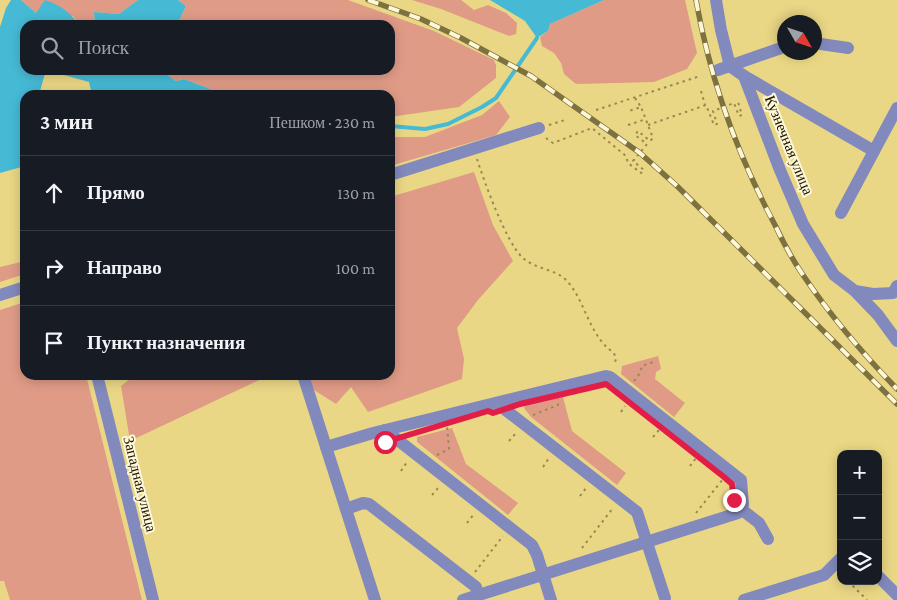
<!DOCTYPE html>
<html lang="ru">
<meta charset="utf-8">
<style>
:root{--surface:#171b24;--page:#242831;--text:#f1f3f6;--muted:#9ea1a6;--line:#363941}
body{margin:0;font-family:"Crimson Pro",serif;background:var(--page);color:var(--text)}
.controls{position:absolute;right:15px;bottom:15px;display:grid;overflow:hidden;border-radius:10px;box-shadow:0 2px 12px #0003}
.controls button{width:45px;height:45px;display:grid;place-items:center;padding:0;border:0;border-bottom:1px solid var(--line);background:var(--surface);color:var(--text);font:25px sans-serif}
.compass{position:absolute;left:777px;top:15px;width:45px;height:45px;border-radius:50%;background:var(--surface);box-shadow:0 2px 12px #0003;rotate:129deg}
.stop{position:absolute;width:15px;height:15px;margin:-11px;border:4px solid #e11d48;border-radius:50%;background:#fff}
.stop.end{background:#e11d48;border-color:#fff;box-shadow:0 1px 5px #0008}
.list{margin:0;padding:0;list-style:none}
h2{display:flex;justify-content:space-between;align-items:center;height:65px;margin:0;padding:0 20px;font-size:21px}
h2 small{font-size:16px;font-weight:400;color:var(--muted)}
.list li{display:grid;grid-template-columns:32px 1fr auto;gap:15px;align-items:center;box-sizing:border-box;height:75px;padding:0 20px;border-top:1px solid var(--line)}
.list b{display:block;font-size:19px;white-space:nowrap}
.list em{font-size:16px;font-style:normal;color:var(--muted)}
.icon{flex:none;width:28px;height:28px;fill:none;stroke:currentColor;stroke-width:2;stroke-linecap:round;stroke-linejoin:round}
.map{position:relative;flex:none;width:897px;height:600px;overflow:hidden}
.search{position:absolute;background:var(--surface);box-shadow:0 2px 12px #0003;left:20px;top:20px;width:375px;height:55px;display:flex;align-items:center;gap:12px;box-sizing:border-box;padding:0 18px;border-radius:15px;color:var(--muted);font-size:19px}
.panel{position:absolute;background:var(--surface);box-shadow:0 2px 12px #0003;left:20px;top:90px;width:375px;height:290px;border-radius:15px}
.map>svg:first-child{display:block}
</style>
<div class="map">
<svg width="897" height="600" viewBox="0 0 897 600">
<rect width="100%" height="100%" fill="#ead785"/>
<g fill="#e09b87">
<polygon points="21,0 138,0 119,14 94,12 95,25 80,25 73,16 37,14"/>
<polygon points="178,0 348,0 434,31 494,60 496,65 496,78 459,107 390,117 390,95 226,95 184,79 176,81 160,70 390,70 390,25 177,25 186,6"/>
<polygon points="412,0 461,0 474,10 488,5 506,13 517,23 516,34 509,36 441,9"/>
<polygon points="604,0 685,0 697,53 687,69 654,82 576,84 564,74 561,63 554,53 542,46 540,37 548,31 550,24"/>
<polygon points="499,101 510,117 496,135 390,166 390,137 425,137 482,115"/>
<polygon points="474,172 493,225 513,261 478,300 457,328 464,359 462,379 368,412 351,387 336,404 314,390 309,375 390,375 390,197"/>
<polygon points="25,261 25,274 0,282 0,267"/>
<polygon points="25,302 25,375 86,375 142,600 10,600 4,581 0,581 0,310"/>
<polygon points="658,356 661,369 656,372 655,379 685,403 674,417 621,374 622,366"/>
<polygon points="131,375 270,375 130,441 121,386 131,378"/>
<polygon points="563,397 572,431 626,473 617,485 531,417 524,408 525,405"/>
<polygon points="452,428 466,464 518,503 508,515 417,442 417,437"/>
</g>
<g fill="#46bad5">
<path d="M11,0h10l15,13 9,-13c16,5 24,12 35,25h-55v45h135l16,11 8,-2 42,16h-134l-3,-13 -43,-12 -7,25h-14v19l-5,6h5v46l-25,7v-146l6,-19z"/>
<polygon points="138,0 178,0 186,6 177,25 95,25 94,12 119,14"/>
<polygon points="490,0 604,0 550,24 548,31 537,38 525,21"/>
</g>
<g fill="none" stroke-linecap="round" stroke-linejoin="round">
<polyline stroke="#46bad5" stroke-width="4" points="390,126 425,129 448,124 482,107 496,98 537,38"/>
<g stroke="#978950" stroke-width="2" stroke-dasharray="2.5 4" stroke-linecap="butt">
<polyline points="701,91 705,105"/>
<polyline points="635,98 641,107"/>
<polyline points="596,110 700,76"/>
<polyline points="549,125 565,120"/>
<polyline points="628,125 646,119"/>
<polyline points="648,125 706,105 714,125 717,124 713,111 734,103 739,116 742,115 738,102 740,101"/>
<polyline points="546,138 553,143 592,128 626,156 628,163 641,173 644,170 633,161 647,144 635,135 638,131 650,141 653,138 641,107 629,111"/>
<path d="M477,159c7,22 29,83 45,98 13,13 34,11 46,25 18,21 21,54 46,71l2,6 -2,6"/>
<polyline points="634,381 640,373 642,366 656,361"/>
<polyline points="621,412 625,406"/>
<polyline points="533,415 558,405 558,399"/>
<polyline points="653,437 659,430"/>
<polyline points="509,441 516,433"/>
<polyline points="437,455 449,449 447,426"/>
<polyline points="690,466 696,458"/>
<polyline points="543,467 549,458"/>
<polyline points="401,471 407,462"/>
<polyline points="432,495 439,487"/>
<polyline points="580,496 586,488"/>
<polyline points="696,513 723,479"/>
<polyline points="467,523 474,514"/>
<polyline points="582,548 613,508"/>
<polyline points="475,572 503,536"/>
<polyline points="848,581 867,600"/>
</g>
<g stroke="#828abd" stroke-width="12">
<polyline points="716,0 721,30 730,66 744,76 780,170 803,224 834,275 855,291 878,315 897,341"/>
<polyline points="814,43 848,48"/>
<polyline points="718,70 784,47"/>
<polyline points="744,76 874,151"/>
<polyline points="390,175 539,128"/>
<polyline points="841,213 897,108"/>
<polyline points="855,291 873,294 893,293 897,286"/>
<polyline points="0,295 25,287"/>
<polyline points="97,375 153,600"/>
<polyline points="303,375 375,600"/>
<polyline points="498,404 637,512 665,598"/>
<polyline points="385,430 532,545 537,555 551,600"/>
<polyline points="326,447 373,433 606,376 610,377 741,480 743,505 738,513 463,600"/>
<polyline points="346,509 363,503 369,504 476,587 478,595"/>
<polyline points="741,509 759,523 768,539"/>
<polyline points="878,576 897,595"/>
<polyline points="744,600 824,575 841,558"/>
</g>
<defs>
<g id="rail">
<polyline points="368,0 421,19 461,38 531,76 640,153 677,186 897,404"/>
<path d="M696,0c14,79 41,154 79,225 8,17 17,34 28,50 27,40 60,79 94,114"/>
</g>
</defs>
<use href="#rail" stroke="#7e7140" stroke-width="5.5"/>
<use href="#rail" stroke="#fff8d8" stroke-width="4" stroke-dasharray="11" stroke-linecap="butt"/>
</g>
<g fill="none" stroke-linecap="round" stroke-linejoin="round">
<polyline stroke="#e11d48" stroke-width="6" points="385,442 488,411 493,413 520,404 606,384 724,477 732,484 734,500"/>
</g>
<g text-anchor="middle" stroke-width="4" stroke-linejoin="round" paint-order="stroke">
<g font-size="15" fill="#191300" stroke="#fff8d8">
<text transform="translate(789 145) rotate(68)" y="5">Кузнечная улица</text>
<text transform="translate(140 484) rotate(76)" y="5">Западная улица</text>
</g>
</g>
</svg>
<div class="controls">
<button>+</button>
<button>−</button>
<button><svg class="icon" aria-label="layers" viewBox="0 0 24 24"><path d="M12 4l9 5-9 5-9-5zM3 14l9 5 9-5"/></svg></button>
</div>
<svg class="compass" viewBox="-18 -18 36 36"><path d="M0-13l5 13h-10z" fill="#e53935"/><path d="M0 13l5-13h-10z" fill="#9ea1a6"/></svg>
<div class="stop" style="left:385px;top:442px"></div>
<div class="stop end" style="left:734px;top:500px"></div>
<div class="search"><svg class="icon" aria-label="search" viewBox="0 0 24 24"><circle cx="10" cy="10" r="6"/><path d="M15 15l6 6"/></svg>Поиск</div>
<section class="panel">
<h2>3 мин<small>Пешком · 230 m</small></h2>
<ul class="list">
<li><svg class="icon" aria-label="ahead" viewBox="0 0 24 24"><path d="M12 20V5M6 11l6-6 6 6"/></svg><div><b>Прямо</b></div><em>130 m</em></li>
<li><svg class="icon" aria-label="right" viewBox="0 0 24 24"><path d="M7 20v-9h11M14 6l5 5-5 5"/></svg><div><b>Направо</b></div><em>100 m</em></li>
<li><svg class="icon" aria-label="arrive" viewBox="0 0 24 24"><path d="M6 21V4h12l-3 4 3 4H6"/></svg><div><b>Пункт назначения</b></div></li>
</ul>
</section>
</div>
